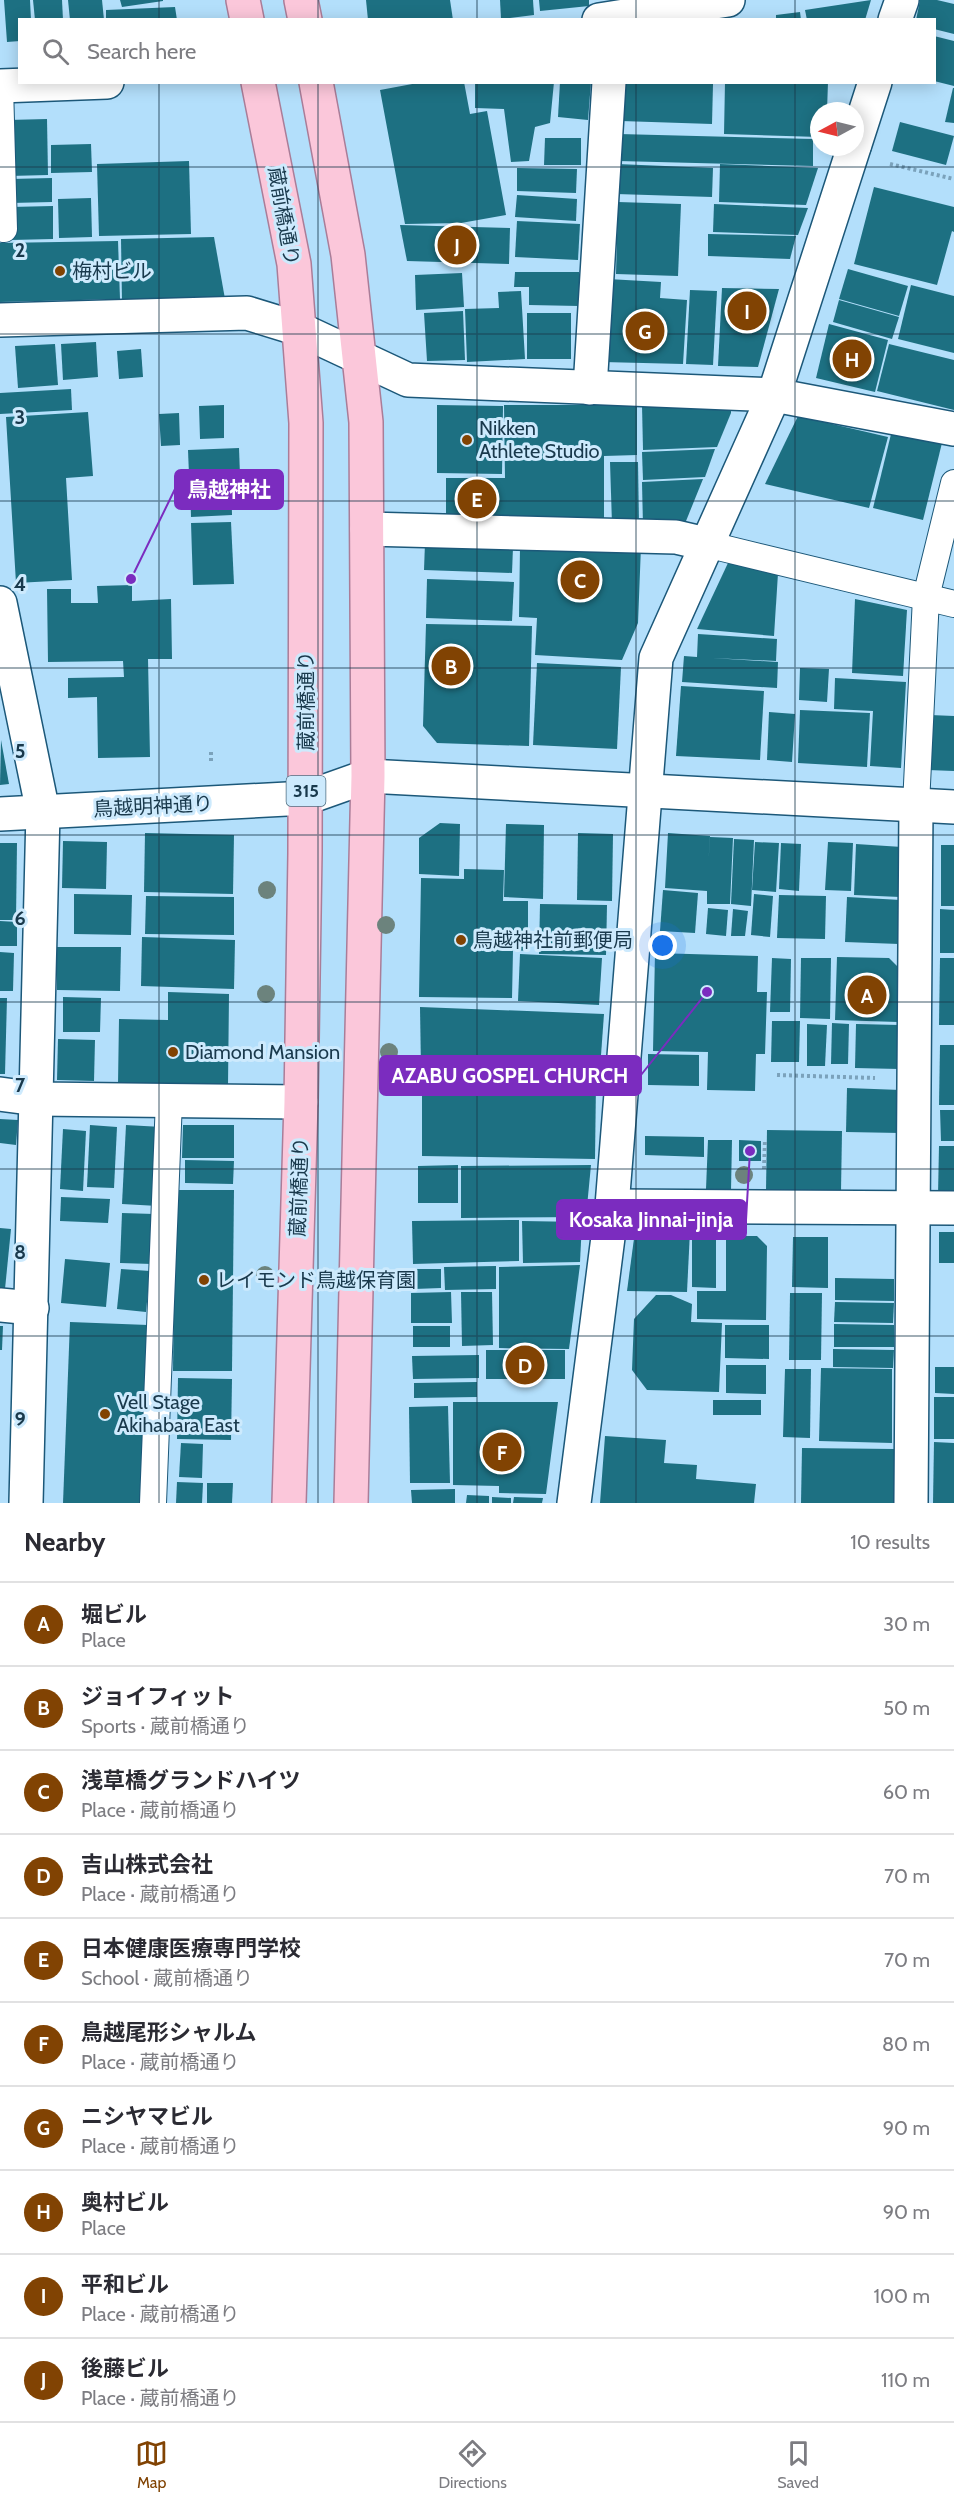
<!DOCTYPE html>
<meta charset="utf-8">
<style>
:root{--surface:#fff;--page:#f2f2f3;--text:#2b2b33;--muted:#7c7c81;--line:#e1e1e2;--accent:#814303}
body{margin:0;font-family:Cabin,"Noto Sans JP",sans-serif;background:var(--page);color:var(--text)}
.compass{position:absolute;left:810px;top:102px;width:54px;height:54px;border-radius:50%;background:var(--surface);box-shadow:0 3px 15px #0003;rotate:263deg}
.you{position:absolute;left:663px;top:946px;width:21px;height:21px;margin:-15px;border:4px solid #fff;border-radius:50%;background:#1a73e8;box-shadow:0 0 0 9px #1a73e833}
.badge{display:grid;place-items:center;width:39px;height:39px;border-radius:50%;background:var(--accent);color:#fff;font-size:20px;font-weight:700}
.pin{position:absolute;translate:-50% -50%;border:3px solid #fff;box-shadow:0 2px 6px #0006}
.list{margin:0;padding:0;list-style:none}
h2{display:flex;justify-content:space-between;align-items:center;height:78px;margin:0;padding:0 24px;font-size:26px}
h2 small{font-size:20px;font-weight:400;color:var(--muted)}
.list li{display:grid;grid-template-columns:39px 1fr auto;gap:18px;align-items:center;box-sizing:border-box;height:84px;padding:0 24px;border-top:2px solid var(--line)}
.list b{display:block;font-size:22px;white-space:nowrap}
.list p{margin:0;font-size:20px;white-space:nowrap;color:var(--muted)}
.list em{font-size:20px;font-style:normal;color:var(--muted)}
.icon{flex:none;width:33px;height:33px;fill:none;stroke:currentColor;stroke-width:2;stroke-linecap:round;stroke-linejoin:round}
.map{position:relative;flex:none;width:954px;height:1503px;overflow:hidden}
.search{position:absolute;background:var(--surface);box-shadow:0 3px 15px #0003;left:18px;right:18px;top:18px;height:66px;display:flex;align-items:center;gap:15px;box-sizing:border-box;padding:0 21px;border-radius:0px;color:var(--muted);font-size:22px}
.sheet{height:918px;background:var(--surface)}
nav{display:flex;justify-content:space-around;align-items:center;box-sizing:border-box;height:84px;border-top:2px solid var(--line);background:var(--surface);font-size:16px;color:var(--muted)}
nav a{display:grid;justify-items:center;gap:3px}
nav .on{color:var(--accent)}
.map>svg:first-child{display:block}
</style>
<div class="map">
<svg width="954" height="1503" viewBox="0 0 954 1503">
<rect width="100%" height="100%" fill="#b3dffb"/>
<g fill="#1d7082">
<polygon points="4,0 30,0 31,20 20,20 20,41 7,42"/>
<polygon points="33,0 62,0 63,20 35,20"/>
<polygon points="68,0 102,0 104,20 70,20"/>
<polygon points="120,0 163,0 163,1 122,7"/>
<polygon points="366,0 450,0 453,20 368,20"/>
<polygon points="500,0 533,0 534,15 501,19"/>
<polygon points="539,0 589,0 589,6 540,11"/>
<polygon points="871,0 865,20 807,20 805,10"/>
<polygon points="920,0 937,0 954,4 954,34 934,29 934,20 916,20"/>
<polygon points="175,7 177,20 106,20 106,10"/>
<polygon points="800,12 801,20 776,20 776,15"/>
<polygon points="934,36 954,41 954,86 934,81"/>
<polygon points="423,82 464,82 470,114 487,111 506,215 461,223 405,224 380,90"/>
<polygon points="475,82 554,82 550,123 535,127 529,161 511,162 504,109 475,108"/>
<polygon points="560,82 591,82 588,120 558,117"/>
<polygon points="623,82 713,84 712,124 621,121"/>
<polygon points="725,82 828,82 827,111 819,111 819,137 724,134"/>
<polygon points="953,88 954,88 954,123 945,122"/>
<polygon points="47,119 48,175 9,176 8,120"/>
<polygon points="900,122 954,136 946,165 892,151"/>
<polygon points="619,134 813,139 813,166 618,161"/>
<polygon points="545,138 581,138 581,165 544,165"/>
<polygon points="91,144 92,172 51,173 51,145"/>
<polygon points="189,161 191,234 99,236 97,164"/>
<polygon points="617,164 713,168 712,197 616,194"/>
<polygon points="720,164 818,168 806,205 719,202"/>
<polygon points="517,168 577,169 576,193 517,191"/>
<polygon points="52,178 52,202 11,203 10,179"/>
<polygon points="874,187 954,207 954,232 952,231 937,285 854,264"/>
<polygon points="517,195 577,199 576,221 515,217"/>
<polygon points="91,198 92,237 59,238 58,199"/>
<polygon points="618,202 681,204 678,276 616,274"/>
<polygon points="714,204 808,208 798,235 713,232"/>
<polygon points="53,206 53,239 11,240 10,207"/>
<polygon points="517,221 580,224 578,260 515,257"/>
<polygon points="400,225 510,228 509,264 407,261"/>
<polygon points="708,234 796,236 790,259 708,256"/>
<polygon points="214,237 225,299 122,302 121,239"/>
<polygon points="118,241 120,299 0,302 0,243"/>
<polygon points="848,269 908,286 899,316 839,299"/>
<polygon points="515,272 579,272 579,306 529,305 529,287 514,287"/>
<polygon points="462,273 464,307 416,310 415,275"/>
<polygon points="608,279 661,282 660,298 687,300 683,364 603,362"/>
<polygon points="911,285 954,296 954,353 898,339"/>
<polygon points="722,288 779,289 758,367 718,366"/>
<polygon points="690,290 717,291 713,365 686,364"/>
<polygon points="521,291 525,359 467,362 465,309 499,308 498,292"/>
<polygon points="839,300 899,317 892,339 833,322"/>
<polygon points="463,311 465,360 427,361 424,313"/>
<rect x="527" y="313" width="44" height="46"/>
<polygon points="829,324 888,340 875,392 816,378"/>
<polygon points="96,342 98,377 63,380 61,344"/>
<polygon points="55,344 58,385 18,388 15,346"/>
<polygon points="889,344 954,360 954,410 877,391"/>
<polygon points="141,349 143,377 119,379 117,351"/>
<polygon points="71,389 72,410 0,414 0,393"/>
<polygon points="731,403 731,413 717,447 643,450 642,405"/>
<polygon points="224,405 224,438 200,439 199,406"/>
<polygon points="437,405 503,406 502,474 437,473"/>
<polygon points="504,405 637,405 637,455 604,456 604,520 446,520 446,478 505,478"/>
<polygon points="88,412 93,476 66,478 72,580 16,583 6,417"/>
<polygon points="179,413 180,445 161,446 159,414"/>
<polygon points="798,416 888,437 869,508 765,484"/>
<polygon points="892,430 942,443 923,520 873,508"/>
<polygon points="239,448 240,475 189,475 188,450"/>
<polygon points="715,449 705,477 643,480 642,452"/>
<polygon points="610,462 638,462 639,524 612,524"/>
<polygon points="703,479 684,526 643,526 642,482"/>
<polygon points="231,480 232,515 191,517 190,482"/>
<polygon points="231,522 234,584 193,585 191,523"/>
<polygon points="425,543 513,547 512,573 424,570"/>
<polygon points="641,546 638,623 622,660 535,655 537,618 519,617 520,547"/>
<polygon points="728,563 778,573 774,636 697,629"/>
<polygon points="427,579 514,582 512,621 426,618"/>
<polygon points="132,585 132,601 171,599 172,659 148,659 150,757 98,758 97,697 68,698 68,678 124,677 123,661 48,662 47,589 71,589 71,603 98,603 97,586"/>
<polygon points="855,599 907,610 903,676 852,673"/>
<polygon points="426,624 532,626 529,746 437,743 423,726"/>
<polygon points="698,634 777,639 776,661 712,658 778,662 777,688 682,682 684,656 697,657"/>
<polygon points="537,663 621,667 617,749 533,745"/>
<polygon points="800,668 829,669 827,702 799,700"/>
<polygon points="835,678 906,682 901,768 870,766 873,711 834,709"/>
<polygon points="681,686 764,691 760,760 676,756"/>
<polygon points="800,710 870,713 867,767 798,763"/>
<polygon points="769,712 795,714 792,762 767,760"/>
<polygon points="930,715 954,716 954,771 928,770"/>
<polygon points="1,740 9,784 0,785"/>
<polygon points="440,823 460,824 459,876 419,874 419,838"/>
<polygon points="506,824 544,825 543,899 504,897"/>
<polygon points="145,833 234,835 233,894 144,892"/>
<polygon points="578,833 613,834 612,901 577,900"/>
<polygon points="668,833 710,836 708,869 710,837 733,838 730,904 707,904 707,891 665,888"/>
<polygon points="734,839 754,840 751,906 731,904"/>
<polygon points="63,841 107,842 106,889 62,888"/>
<polygon points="755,842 779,843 776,892 752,890"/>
<polygon points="828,842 853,843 851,891 825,890"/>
<polygon points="0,843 17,843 16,920 0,920"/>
<polygon points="781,843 801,844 799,891 779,889"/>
<polygon points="856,844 902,847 900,897 854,895"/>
<rect x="941" y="845" width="13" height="61"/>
<polygon points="464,869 504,870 503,901 528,901 528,951 513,950 512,998 419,997 421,878 464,879"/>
<polygon points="663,890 698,893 695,933 660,931"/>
<polygon points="74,894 132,895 131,935 74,934"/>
<polygon points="754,894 773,896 770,937 751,935"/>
<polygon points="779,895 826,896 825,939 777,938"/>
<polygon points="146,896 234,897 234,935 145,934"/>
<polygon points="847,897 901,900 899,944 845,942"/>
<polygon points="540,904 607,905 606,955 539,954"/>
<polygon points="708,908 728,910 726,936 706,934"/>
<polygon points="733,909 748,911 745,936 731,936"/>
<polygon points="940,909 954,910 954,953 940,953"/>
<polygon points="0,921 17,922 17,946 0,946"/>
<polygon points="142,937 235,940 234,989 141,986"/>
<polygon points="57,947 121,947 120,991 57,990"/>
<polygon points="0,952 14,953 13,991 0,991"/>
<polygon points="655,953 758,956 757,992 767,992 765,1054 756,1054 755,1091 707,1090 708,1052 653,1051"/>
<polygon points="520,954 602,958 599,1005 518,1001"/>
<polygon points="837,957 889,958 900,969 898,1022 835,1020"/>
<polygon points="772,958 791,959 790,1012 770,1012"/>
<polygon points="801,958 831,958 830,1019 800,1018"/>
<polygon points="940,958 954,958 954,1025 939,1025"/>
<polygon points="168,992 229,994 228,1086 118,1084 119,1019 168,1020"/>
<polygon points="63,997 101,998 100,1032 63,1032"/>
<polygon points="0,998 7,998 5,1074 0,1074"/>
<polygon points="420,1007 604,1014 600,1069 421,1071"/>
<polygon points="772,1021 800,1021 799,1062 771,1062"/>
<polygon points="832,1023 849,1024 848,1064 831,1064"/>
<polygon points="807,1024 827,1025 825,1066 807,1066"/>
<polygon points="856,1024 900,1025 899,1069 855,1068"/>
<polygon points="58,1039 95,1040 94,1081 57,1080"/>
<polygon points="940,1045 954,1045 954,1105 939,1105"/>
<polygon points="648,1054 699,1055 699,1086 648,1085"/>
<polygon points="422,1080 596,1082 595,1159 422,1156"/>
<polygon points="847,1088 901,1090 900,1133 846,1132"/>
<polygon points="940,1110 954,1110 954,1141 941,1141"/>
<polygon points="0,1119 18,1120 16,1145 0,1143"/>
<polygon points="90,1125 117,1127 114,1188 87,1187"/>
<polygon points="126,1125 162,1127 158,1206 122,1204"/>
<polygon points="183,1125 234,1125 234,1158 182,1158"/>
<polygon points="63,1129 86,1131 83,1191 60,1189"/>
<polygon points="767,1130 842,1131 841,1191 766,1190"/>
<polygon points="645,1136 704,1137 704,1157 645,1155"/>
<polygon points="708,1140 732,1140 731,1190 706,1189"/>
<polygon points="739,1140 761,1141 761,1161 739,1161"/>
<polygon points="939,1146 954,1146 954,1196 938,1195"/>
<polygon points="185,1160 234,1161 233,1184 185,1183"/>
<polygon points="458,1165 458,1203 418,1203 418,1166"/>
<polygon points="591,1165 586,1217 461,1218 461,1166"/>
<polygon points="175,1190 234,1190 232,1371 173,1371"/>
<polygon points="61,1197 110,1199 108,1223 60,1221"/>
<polygon points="122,1213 154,1214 152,1264 120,1263"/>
<polygon points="519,1220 519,1261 413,1264 412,1221"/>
<polygon points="522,1221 582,1222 580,1262 523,1263"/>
<polygon points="0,1228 11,1229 5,1289 0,1288"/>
<polygon points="635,1231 690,1231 687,1292 627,1291"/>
<rect x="939" y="1232" width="15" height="31"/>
<polygon points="726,1236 757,1236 767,1246 766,1320 697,1319 697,1291 726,1291"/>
<polygon points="692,1237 716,1238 716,1288 692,1287"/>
<polygon points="793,1237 828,1237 828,1288 792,1287"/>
<polygon points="65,1259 110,1263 106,1307 61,1303"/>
<polygon points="580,1265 569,1349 499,1348 499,1267"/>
<polygon points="496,1266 496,1289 445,1290 444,1267"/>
<polygon points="121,1269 150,1271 146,1312 117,1309"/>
<polygon points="414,1269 441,1269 441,1288 414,1289"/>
<polygon points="835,1278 894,1279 894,1301 835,1300"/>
<polygon points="451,1292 452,1323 411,1323 411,1293"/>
<polygon points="461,1292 492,1292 493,1345 462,1346"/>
<polygon points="790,1293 822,1293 821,1360 789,1360"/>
<polygon points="656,1295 671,1295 692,1304 691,1322 722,1323 719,1392 647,1390 632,1370 634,1319"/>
<polygon points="835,1302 894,1303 893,1323 834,1322"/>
<polygon points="70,1322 148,1325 141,1503 63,1503"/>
<polygon points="834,1324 894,1325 894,1347 834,1347"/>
<polygon points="725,1325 769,1325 769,1359 725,1358"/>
<polygon points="0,1326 3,1326 2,1350 0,1350"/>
<rect x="413" y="1326" width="37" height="21"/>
<polygon points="833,1349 894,1350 893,1368 833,1367"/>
<rect x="486" y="1350" width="79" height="29"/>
<polygon points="479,1355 479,1378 413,1379 412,1356"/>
<polygon points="726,1365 766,1365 766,1394 726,1393"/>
<polygon points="935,1367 954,1367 954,1394 935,1393"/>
<polygon points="821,1368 892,1369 892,1443 819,1441"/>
<polygon points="785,1369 811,1369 810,1438 783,1437"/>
<polygon points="178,1378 232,1379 231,1440 177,1439"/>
<polygon points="477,1382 477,1397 414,1398 414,1383"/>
<rect x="934" y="1397" width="20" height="42"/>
<rect x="713" y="1400" width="48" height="15"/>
<polygon points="453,1402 558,1402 546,1494 499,1493 499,1486 453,1485"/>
<polygon points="448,1406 450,1483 410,1483 409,1407"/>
<polygon points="605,1436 666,1440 664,1463 697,1465 696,1479 756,1484 754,1503 600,1503"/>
<polygon points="934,1442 954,1443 954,1503 933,1503"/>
<polygon points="181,1443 203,1444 202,1478 179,1477"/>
<polygon points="802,1448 894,1449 894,1503 801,1503"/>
<polygon points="177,1482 203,1483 202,1503 176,1503"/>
<polygon points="207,1483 233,1483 232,1503 207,1503"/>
<polygon points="455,1489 455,1503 412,1503 411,1490"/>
<polygon points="467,1495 489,1496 489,1503 466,1503"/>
<polygon points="492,1497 511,1498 511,1503 492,1503"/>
<polygon points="514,1497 543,1498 542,1503 513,1503"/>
</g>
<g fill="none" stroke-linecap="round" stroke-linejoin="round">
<defs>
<g id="service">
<polyline points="0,86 4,229"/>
<polyline points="706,544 954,604"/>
<polyline points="916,805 926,597 954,483"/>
<polyline points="153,1503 169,1100"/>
</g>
<g id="minor">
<polyline points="599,20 728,0"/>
<polyline points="895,20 902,0"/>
<polyline points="0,86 107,82"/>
<polyline points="855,144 875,82"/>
<polyline points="0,320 247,313 299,329 408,380 774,395 954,429"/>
<polyline points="590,388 609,82"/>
<polyline points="367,529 676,537 706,544"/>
<polyline points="0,603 43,812 26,1503"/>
<polyline points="0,814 306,798 368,776 954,807"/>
<polyline points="0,1094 37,1099 301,1102"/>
<polyline points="612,1206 954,1208"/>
<polyline points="0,1305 32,1308"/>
<polyline points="574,1503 612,1206 656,658 774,395 854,147"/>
<polyline points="911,1503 916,805"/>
</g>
<g id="primary">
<polyline points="243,0 247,20"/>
<polyline points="301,0 305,20"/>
<polyline points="258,82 294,264 306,423 305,853 301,1102 289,1503"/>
<polyline points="316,82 348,255 366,422 368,776 351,1503"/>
</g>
</defs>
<use href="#service" stroke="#1c5879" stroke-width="28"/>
<use href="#minor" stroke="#1c5879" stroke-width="36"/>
<use href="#primary" stroke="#aa7d98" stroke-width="36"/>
<g stroke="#7ba2bb" stroke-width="4" stroke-dasharray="3 3" stroke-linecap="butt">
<polyline points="890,164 954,179"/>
<polyline points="211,752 211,764"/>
<polyline points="777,1075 875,1078"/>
<polyline points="764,1169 765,1140"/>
</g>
<use href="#service" stroke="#fff" stroke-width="26"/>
<use href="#minor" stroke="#fff" stroke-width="33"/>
<use href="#primary" stroke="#fbc7da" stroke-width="33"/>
</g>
<g fill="#6c837d">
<circle cx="267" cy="890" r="9"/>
<circle cx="386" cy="925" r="9"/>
<circle cx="266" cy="994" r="9"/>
<circle cx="389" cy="1052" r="9"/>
<circle cx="744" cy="1175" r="9"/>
<circle cx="265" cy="1275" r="9"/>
</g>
<path fill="none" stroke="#19394c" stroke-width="1.5" stroke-opacity="0.55" d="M159,0v20M318,0v20M477,0v20M636,0v20M795,0v20M159,82v1421M318,82v1421M477,82v1421M636,82v1421M795,82v1421M0,167h954M0,334h954M0,501h954M0,668h954M0,835h954M0,1002h954M0,1169h954M0,1336h954"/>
<g fill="#814303" stroke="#cdeafd" stroke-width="2">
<circle cx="60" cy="271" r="6"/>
<circle cx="467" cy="440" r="6"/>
<circle cx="461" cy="940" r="6"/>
<circle cx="173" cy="1052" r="6"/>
<circle cx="204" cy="1280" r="6"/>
<circle cx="105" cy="1414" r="6"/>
</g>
<g text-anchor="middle" stroke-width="6" stroke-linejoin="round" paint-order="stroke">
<rect fill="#cdeafd" stroke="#4f6e81" stroke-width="1.5" x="286.5" y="776" width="39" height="30" rx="4.5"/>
<g font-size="18" font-weight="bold" fill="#19394c">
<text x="306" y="797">315</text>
</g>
<g font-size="20" fill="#19394c" stroke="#cdeafd">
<text transform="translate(284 216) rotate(80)" y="7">蔵前橋通り</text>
<text transform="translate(306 701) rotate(-90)" y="7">蔵前橋通り</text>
<text transform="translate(153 806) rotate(-3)" y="7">鳥越明神通り</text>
<text transform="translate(299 1187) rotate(-88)" y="7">蔵前橋通り</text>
</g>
<g font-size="20" fill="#19394c" stroke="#cdeafd" text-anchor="start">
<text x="72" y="278">梅村ビル</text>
<text x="479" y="435">Nikken<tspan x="479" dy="23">Athlete Studio</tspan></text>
<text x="473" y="947">鳥越神社前郵便局</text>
<text x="185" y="1059">Diamond Mansion</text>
<text x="216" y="1287">レイモンド鳥越保育園</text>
<text x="117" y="1409">Vell Stage<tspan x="117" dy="23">Akihabara East</tspan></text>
</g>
</g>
<g font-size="20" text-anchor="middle" font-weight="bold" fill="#19394c" stroke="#cdeafd" stroke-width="6" stroke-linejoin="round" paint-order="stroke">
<text x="20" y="257">2</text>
<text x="20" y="424">3</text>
<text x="20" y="591">4</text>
<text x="20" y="758">5</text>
<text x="20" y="925">6</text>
<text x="20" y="1092">7</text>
<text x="20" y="1259">8</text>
<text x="20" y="1426">9</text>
</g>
<path fill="none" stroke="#7b2cbf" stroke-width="2" d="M131 579L175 489M707 992L641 1075M750 1151L746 1220"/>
<g fill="#7b2cbf" stroke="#cdeafd" stroke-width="2">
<circle cx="131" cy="579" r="6"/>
<circle cx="707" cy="992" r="6"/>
<circle cx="750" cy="1151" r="6"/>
</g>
<g fill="#7b2cbf" stroke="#7b2cbf" stroke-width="2">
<rect x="175" y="470" width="108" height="39" rx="6"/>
<rect x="380" y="1056" width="261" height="39" rx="6"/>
<rect x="557" y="1200" width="189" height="39" rx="6"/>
</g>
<g font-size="21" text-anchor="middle" font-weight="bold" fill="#fff">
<text x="229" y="497">鳥越神社</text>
<text x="510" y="1083">AZABU GOSPEL CHURCH</text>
<text x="651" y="1227">Kosaka Jinnai-jinja</text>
</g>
</svg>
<svg class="compass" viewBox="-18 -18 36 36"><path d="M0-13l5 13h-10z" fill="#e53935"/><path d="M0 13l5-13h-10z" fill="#7c7c81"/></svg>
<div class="you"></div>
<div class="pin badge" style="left:867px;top:995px">A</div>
<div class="pin badge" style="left:451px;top:666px">B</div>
<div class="pin badge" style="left:580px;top:580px">C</div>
<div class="pin badge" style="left:525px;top:1365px">D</div>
<div class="pin badge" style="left:477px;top:499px">E</div>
<div class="pin badge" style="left:502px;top:1452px">F</div>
<div class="pin badge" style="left:645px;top:331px">G</div>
<div class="pin badge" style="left:852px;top:359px">H</div>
<div class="pin badge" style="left:747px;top:311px">I</div>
<div class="pin badge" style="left:457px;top:245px">J</div>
<div class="search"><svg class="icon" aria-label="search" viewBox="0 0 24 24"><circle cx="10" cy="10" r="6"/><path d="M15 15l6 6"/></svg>Search here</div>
</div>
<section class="sheet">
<h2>Nearby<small>10 results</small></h2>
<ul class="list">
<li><span class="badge">A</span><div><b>堀ビル</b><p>Place</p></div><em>30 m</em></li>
<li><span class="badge">B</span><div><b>ジョイフィット</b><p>Sports · 蔵前橋通り</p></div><em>50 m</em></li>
<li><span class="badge">C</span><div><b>浅草橋グランドハイツ</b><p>Place · 蔵前橋通り</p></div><em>60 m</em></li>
<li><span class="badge">D</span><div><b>吉山株式会社</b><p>Place · 蔵前橋通り</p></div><em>70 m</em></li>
<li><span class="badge">E</span><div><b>日本健康医療専門学校</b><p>School · 蔵前橋通り</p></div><em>70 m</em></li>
<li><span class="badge">F</span><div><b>鳥越尾形シャルム</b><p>Place · 蔵前橋通り</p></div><em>80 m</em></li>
<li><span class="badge">G</span><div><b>ニシヤマビル</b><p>Place · 蔵前橋通り</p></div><em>90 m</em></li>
<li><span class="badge">H</span><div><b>奥村ビル</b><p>Place</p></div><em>90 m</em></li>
<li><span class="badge">I</span><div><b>平和ビル</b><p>Place · 蔵前橋通り</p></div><em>100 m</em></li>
<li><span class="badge">J</span><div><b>後藤ビル</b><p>Place · 蔵前橋通り</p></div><em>110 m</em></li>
</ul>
</section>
<nav>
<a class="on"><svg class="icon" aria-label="map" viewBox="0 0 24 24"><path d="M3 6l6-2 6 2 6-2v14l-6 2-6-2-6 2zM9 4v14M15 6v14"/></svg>Map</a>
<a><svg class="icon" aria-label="directions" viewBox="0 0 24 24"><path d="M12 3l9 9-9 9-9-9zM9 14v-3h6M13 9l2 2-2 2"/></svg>Directions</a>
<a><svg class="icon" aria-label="saved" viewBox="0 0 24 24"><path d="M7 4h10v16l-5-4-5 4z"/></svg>Saved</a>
</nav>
